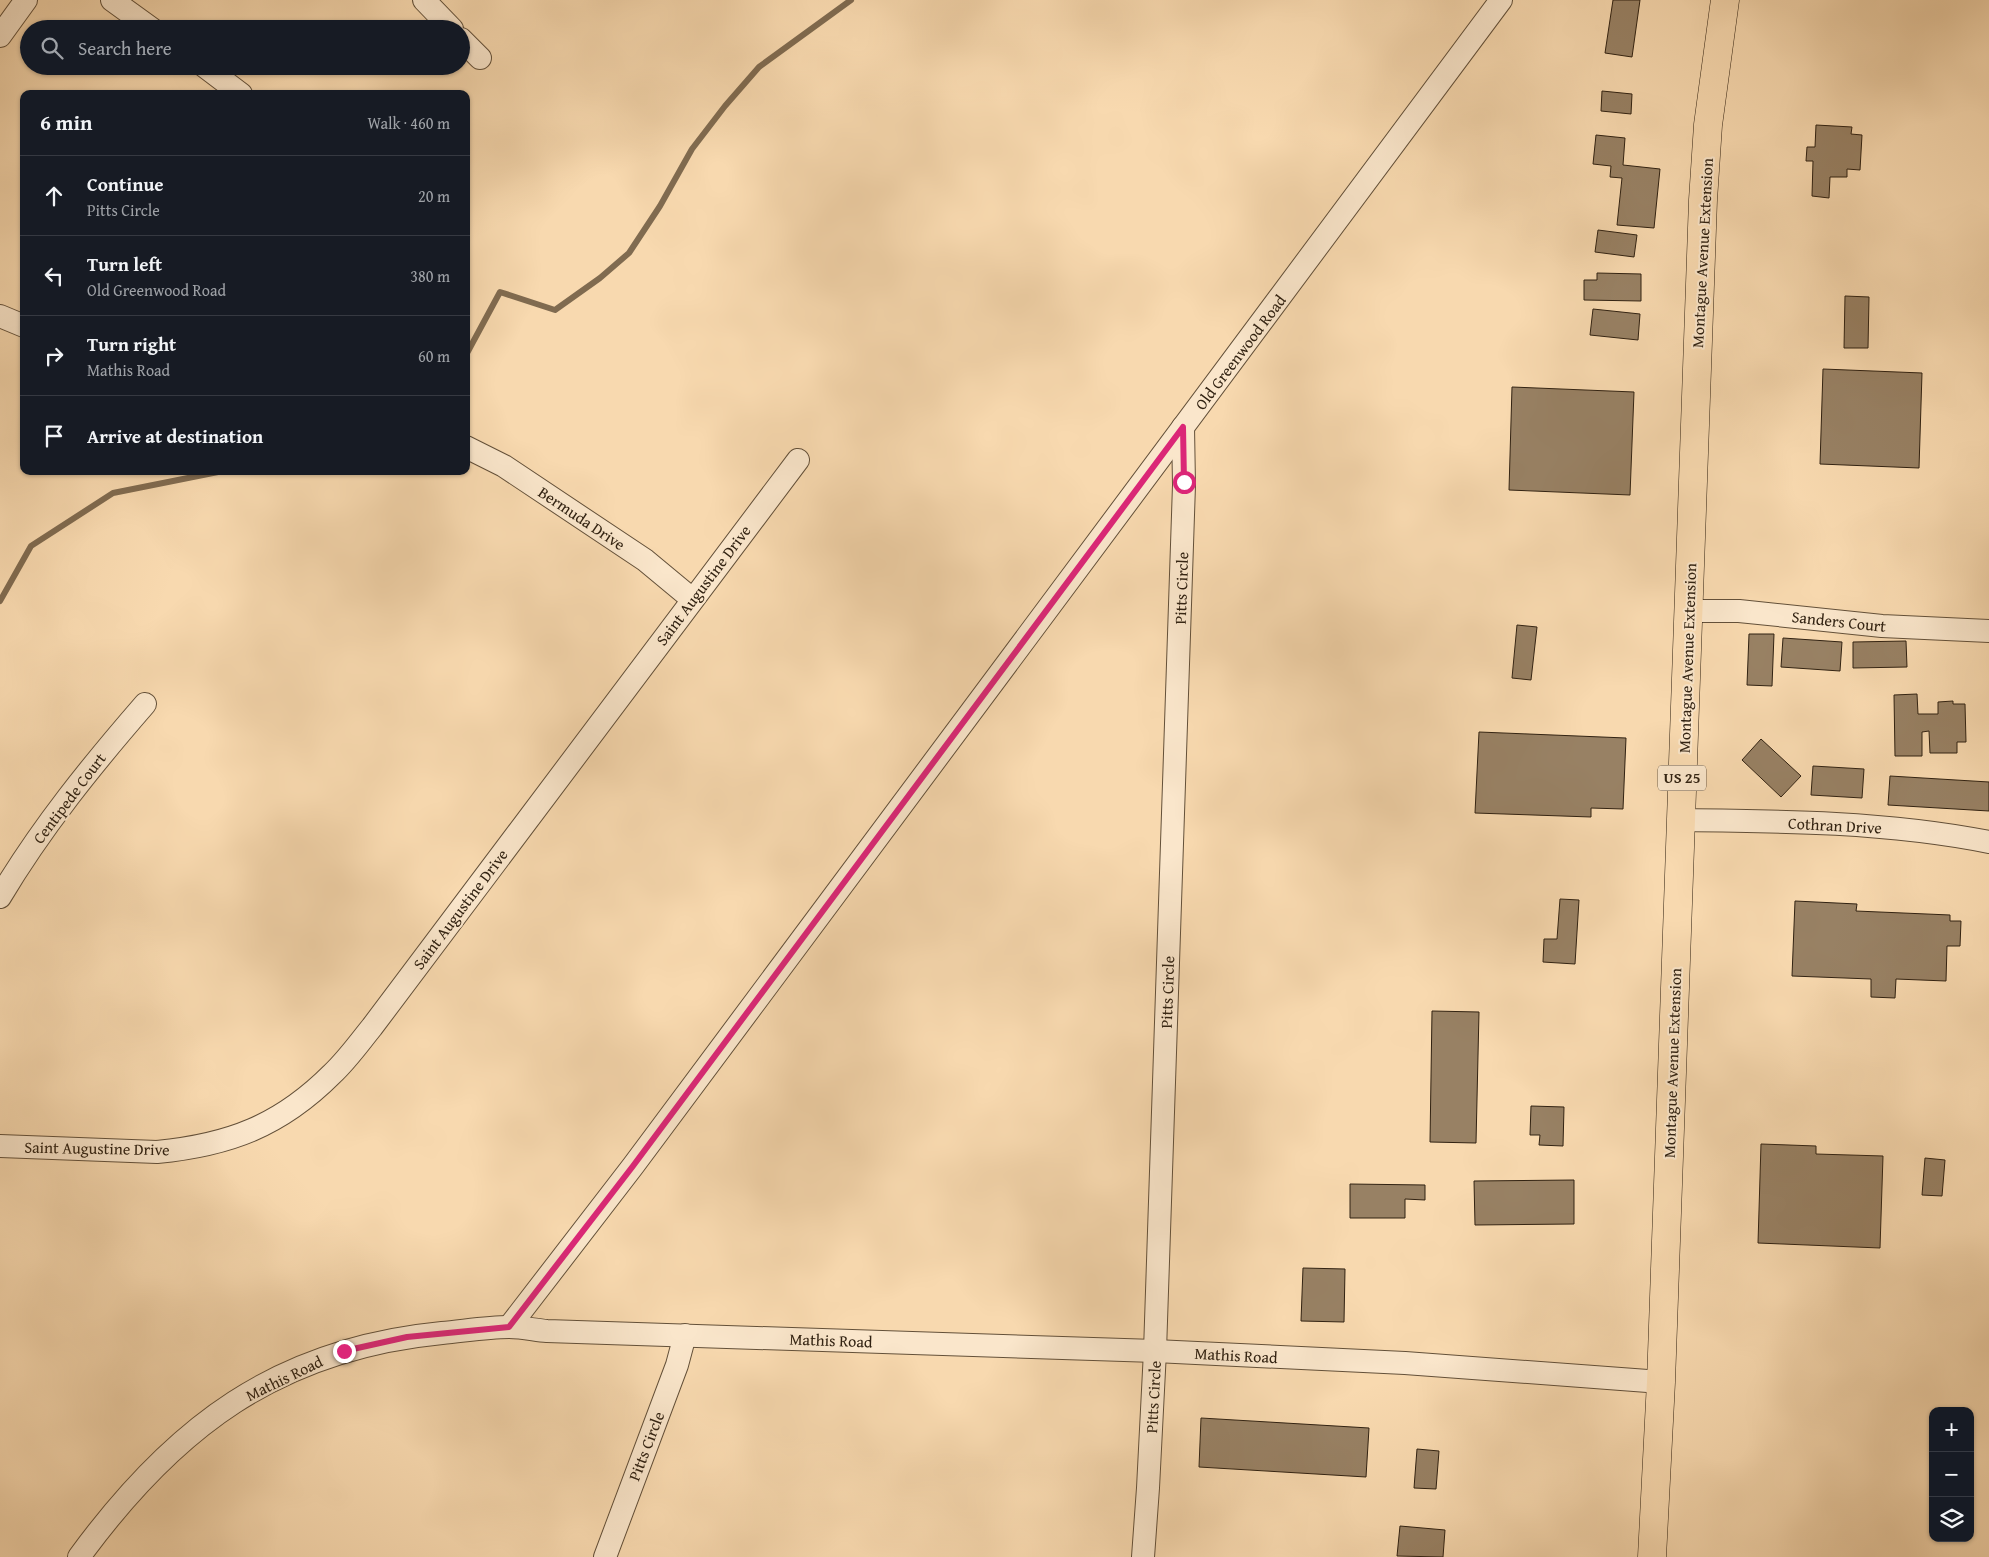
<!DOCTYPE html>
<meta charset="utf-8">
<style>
:root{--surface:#171b24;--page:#242831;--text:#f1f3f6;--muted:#9ea1a6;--line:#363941}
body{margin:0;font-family:"Gentium Book Plus",serif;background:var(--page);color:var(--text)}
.controls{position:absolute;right:15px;bottom:15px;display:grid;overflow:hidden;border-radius:10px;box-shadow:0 1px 4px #0004}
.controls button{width:45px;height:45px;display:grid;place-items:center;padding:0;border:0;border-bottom:1px solid var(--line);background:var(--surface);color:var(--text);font:25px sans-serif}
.stop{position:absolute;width:15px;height:15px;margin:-11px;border:4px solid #db2777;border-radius:50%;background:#fff}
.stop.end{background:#db2777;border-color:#fff;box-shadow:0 1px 5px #0008}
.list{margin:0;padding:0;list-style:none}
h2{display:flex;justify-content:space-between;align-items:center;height:65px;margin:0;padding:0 20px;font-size:21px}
h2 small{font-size:16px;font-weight:400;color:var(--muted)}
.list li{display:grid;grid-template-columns:32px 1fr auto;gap:15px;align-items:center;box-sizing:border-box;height:80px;padding:0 20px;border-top:1px solid var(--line)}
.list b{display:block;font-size:19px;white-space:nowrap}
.list p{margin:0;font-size:16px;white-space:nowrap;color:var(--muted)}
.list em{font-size:16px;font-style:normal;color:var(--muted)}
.icon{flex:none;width:28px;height:28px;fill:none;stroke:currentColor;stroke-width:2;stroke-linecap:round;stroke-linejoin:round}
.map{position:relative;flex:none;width:1989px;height:1557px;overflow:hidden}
.search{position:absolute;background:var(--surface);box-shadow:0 1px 4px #0004;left:20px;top:20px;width:450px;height:55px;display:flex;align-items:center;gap:12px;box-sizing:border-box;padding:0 18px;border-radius:28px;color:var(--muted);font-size:19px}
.panel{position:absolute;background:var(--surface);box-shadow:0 1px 4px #0004;left:20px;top:90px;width:450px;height:385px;border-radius:10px}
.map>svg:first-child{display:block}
</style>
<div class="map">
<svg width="1989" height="1557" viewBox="0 0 1989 1557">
<rect width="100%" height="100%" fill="#f8d9af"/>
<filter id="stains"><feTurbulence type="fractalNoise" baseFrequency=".004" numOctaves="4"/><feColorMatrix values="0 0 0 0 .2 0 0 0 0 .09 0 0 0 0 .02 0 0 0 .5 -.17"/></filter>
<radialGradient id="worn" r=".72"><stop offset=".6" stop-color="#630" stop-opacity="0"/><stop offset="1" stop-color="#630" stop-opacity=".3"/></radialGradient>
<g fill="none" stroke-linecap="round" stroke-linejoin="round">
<g stroke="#806b50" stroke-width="6">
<polyline points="466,355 500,292 555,310 600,278 629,253 660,206 692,149 725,106 759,67 851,0"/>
<polyline points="0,601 31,546 113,493 223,471"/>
</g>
</g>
<g fill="#988164" stroke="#312212">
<polygon points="1613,0 1640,0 1632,57 1605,53"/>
<polygon points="1602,91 1632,94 1631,114 1601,111"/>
<polygon points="1816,125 1852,127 1851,134 1862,135 1860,170 1847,169 1847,177 1830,177 1829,198 1812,196 1813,161 1806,161 1807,147 1815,147"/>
<polygon points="1596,135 1625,138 1623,165 1660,169 1654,228 1617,225 1622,178 1610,177 1611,166 1593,164"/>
<polygon points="1598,230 1637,235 1634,257 1595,252"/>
<polygon points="1597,273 1641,274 1641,301 1584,300 1584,280 1597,280"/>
<polygon points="1845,296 1869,297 1868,348 1844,348"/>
<polygon points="1593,309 1640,314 1638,340 1590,335"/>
<polygon points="1823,369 1922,373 1919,468 1820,464"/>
<polygon points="1512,387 1634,392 1630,495 1509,490"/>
<polygon points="1517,625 1537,627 1531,680 1512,678"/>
<polygon points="1749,634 1774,634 1772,686 1747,685"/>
<polygon points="1783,638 1842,642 1840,671 1781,667"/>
<polygon points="1906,641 1907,667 1853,668 1853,642"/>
<polygon points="1917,694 1918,714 1938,714 1938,702 1953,701 1953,704 1965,704 1966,742 1957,742 1957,753 1930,753 1929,731 1922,732 1922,756 1895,756 1894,695"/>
<polygon points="1479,732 1626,738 1623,809 1591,808 1591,817 1475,813"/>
<polygon points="1761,739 1801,776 1781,797 1742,760"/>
<polygon points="1813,766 1864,769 1862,798 1811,795"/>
<polygon points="1890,776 1989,782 1989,811 1888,805"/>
<polygon points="1560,899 1579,900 1575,964 1543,962 1544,939 1557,939"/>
<polygon points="1795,901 1857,904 1856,911 1950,915 1950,921 1961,921 1960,946 1947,946 1946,981 1896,979 1895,998 1871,997 1871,979 1792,976"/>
<polygon points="1432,1011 1479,1012 1476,1143 1430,1142"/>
<polygon points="1531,1106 1564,1107 1563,1146 1539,1145 1540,1135 1530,1135"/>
<polygon points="1761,1144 1816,1146 1816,1154 1883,1156 1880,1248 1758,1243"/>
<polygon points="1925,1158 1945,1160 1942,1196 1922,1195"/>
<polygon points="1574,1180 1574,1224 1475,1225 1474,1181"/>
<polygon points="1350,1184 1425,1185 1425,1200 1405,1199 1405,1218 1350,1218"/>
<polygon points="1303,1268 1345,1269 1344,1322 1301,1321"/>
<polygon points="1201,1418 1369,1428 1366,1477 1199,1467"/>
<polygon points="1417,1449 1439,1451 1436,1489 1414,1488"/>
<polygon points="1400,1526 1445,1530 1443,1557 1397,1556"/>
</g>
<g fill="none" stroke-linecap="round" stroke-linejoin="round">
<defs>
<g id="minor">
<polyline points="112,0 152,29"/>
<polyline points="424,0 452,29"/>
<polyline points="0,36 26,0"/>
<polyline points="461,39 480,58"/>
<polyline points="204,66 241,94"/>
<polyline points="0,316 24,326"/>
<polyline points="466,447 504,466 645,560 692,599"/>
<polyline points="1689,611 1739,611 1882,626 1989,631"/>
<path d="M1681,820c103,1 207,2 308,22"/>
<path d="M0,897c41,-69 92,-132 145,-193"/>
<path d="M0,1146l157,6c72,-7 123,-26 175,-78 15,-14 27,-31 40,-47l426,-567"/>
<polyline points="509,1327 633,1166 1501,0"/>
<path d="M79,1557c95,-130 198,-208 363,-224 22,-2 45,-6 67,-6 13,0 26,3 38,4l608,20 250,12 256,19"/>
<polyline points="605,1557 677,1365 685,1335"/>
<polyline points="1143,1557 1148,1488 1155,1351 1184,485 1183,427"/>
</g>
<polyline id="highway" points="1652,1557 1661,1382 1703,200 1708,125 1725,0"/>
</defs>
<use href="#minor" stroke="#635039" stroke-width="24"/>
<use href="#highway" stroke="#312212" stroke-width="29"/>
<use href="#minor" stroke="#fae6cb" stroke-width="22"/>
<use href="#highway" stroke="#f8d9af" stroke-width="28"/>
</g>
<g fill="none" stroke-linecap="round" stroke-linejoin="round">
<polyline stroke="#db2777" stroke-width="6" points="344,1351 407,1337 509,1327 633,1166 1183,427 1184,482"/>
</g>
<g text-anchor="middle" stroke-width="4" stroke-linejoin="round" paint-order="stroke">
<rect fill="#fae6cb" stroke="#6d5d4a" stroke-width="1" x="1658" y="765.5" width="48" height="25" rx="4"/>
<g font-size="15" font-weight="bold" fill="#312212">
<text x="1682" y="783">US 25</text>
</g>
<g font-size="16" fill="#312212" stroke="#fae6cb">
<text transform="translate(1702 253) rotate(-87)" y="6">Montague Avenue Extension</text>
<text transform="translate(1240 352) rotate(-53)" y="6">Old Greenwood Road</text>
<text transform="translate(582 518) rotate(34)" y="6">Bermuda Drive</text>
<text transform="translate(703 585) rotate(-53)" y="6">Saint Augustine Drive</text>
<text transform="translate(1181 588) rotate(-88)" y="6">Pitts Circle</text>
<text transform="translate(1839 621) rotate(6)" y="6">Sanders Court</text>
<text transform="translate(1687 658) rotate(-88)" y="6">Montague Avenue Extension</text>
<text transform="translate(69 798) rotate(-53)" y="6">Centipede Court</text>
<text transform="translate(1835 825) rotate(3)" y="6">Cothran Drive</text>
<text transform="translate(460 909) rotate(-53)" y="6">Saint Augustine Drive</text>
<text transform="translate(1167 992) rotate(-88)" y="6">Pitts Circle</text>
<text transform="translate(1672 1063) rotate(-88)" y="6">Montague Avenue Extension</text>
<text transform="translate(97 1148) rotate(1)" y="6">Saint Augustine Drive</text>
<text transform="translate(831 1340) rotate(2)" y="6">Mathis Road</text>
<text transform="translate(1236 1355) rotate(3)" y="6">Mathis Road</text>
<text transform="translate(284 1378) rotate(-26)" y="6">Mathis Road</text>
<text transform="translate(1153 1397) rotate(-87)" y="6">Pitts Circle</text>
<text transform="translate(646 1446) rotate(-69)" y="6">Pitts Circle</text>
</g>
</g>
<rect width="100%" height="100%" filter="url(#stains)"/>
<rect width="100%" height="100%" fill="url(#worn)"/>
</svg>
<div class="controls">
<button>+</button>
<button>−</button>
<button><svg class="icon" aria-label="layers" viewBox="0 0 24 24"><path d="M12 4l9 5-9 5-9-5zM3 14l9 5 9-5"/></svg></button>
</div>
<div class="stop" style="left:1184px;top:482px"></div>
<div class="stop end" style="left:344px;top:1351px"></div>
<div class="search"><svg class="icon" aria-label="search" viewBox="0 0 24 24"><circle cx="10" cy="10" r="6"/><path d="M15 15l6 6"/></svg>Search here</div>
<section class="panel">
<h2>6 min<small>Walk · 460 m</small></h2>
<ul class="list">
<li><svg class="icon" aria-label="ahead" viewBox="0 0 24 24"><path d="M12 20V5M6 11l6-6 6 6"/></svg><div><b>Continue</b><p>Pitts Circle</p></div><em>20 m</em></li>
<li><svg class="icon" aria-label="left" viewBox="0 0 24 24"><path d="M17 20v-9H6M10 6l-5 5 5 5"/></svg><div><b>Turn left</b><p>Old Greenwood Road</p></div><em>380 m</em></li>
<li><svg class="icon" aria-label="right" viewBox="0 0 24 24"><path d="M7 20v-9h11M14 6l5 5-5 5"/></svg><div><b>Turn right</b><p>Mathis Road</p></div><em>60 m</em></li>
<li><svg class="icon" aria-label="arrive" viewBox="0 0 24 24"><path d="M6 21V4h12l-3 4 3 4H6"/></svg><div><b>Arrive at destination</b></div></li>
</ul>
</section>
</div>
